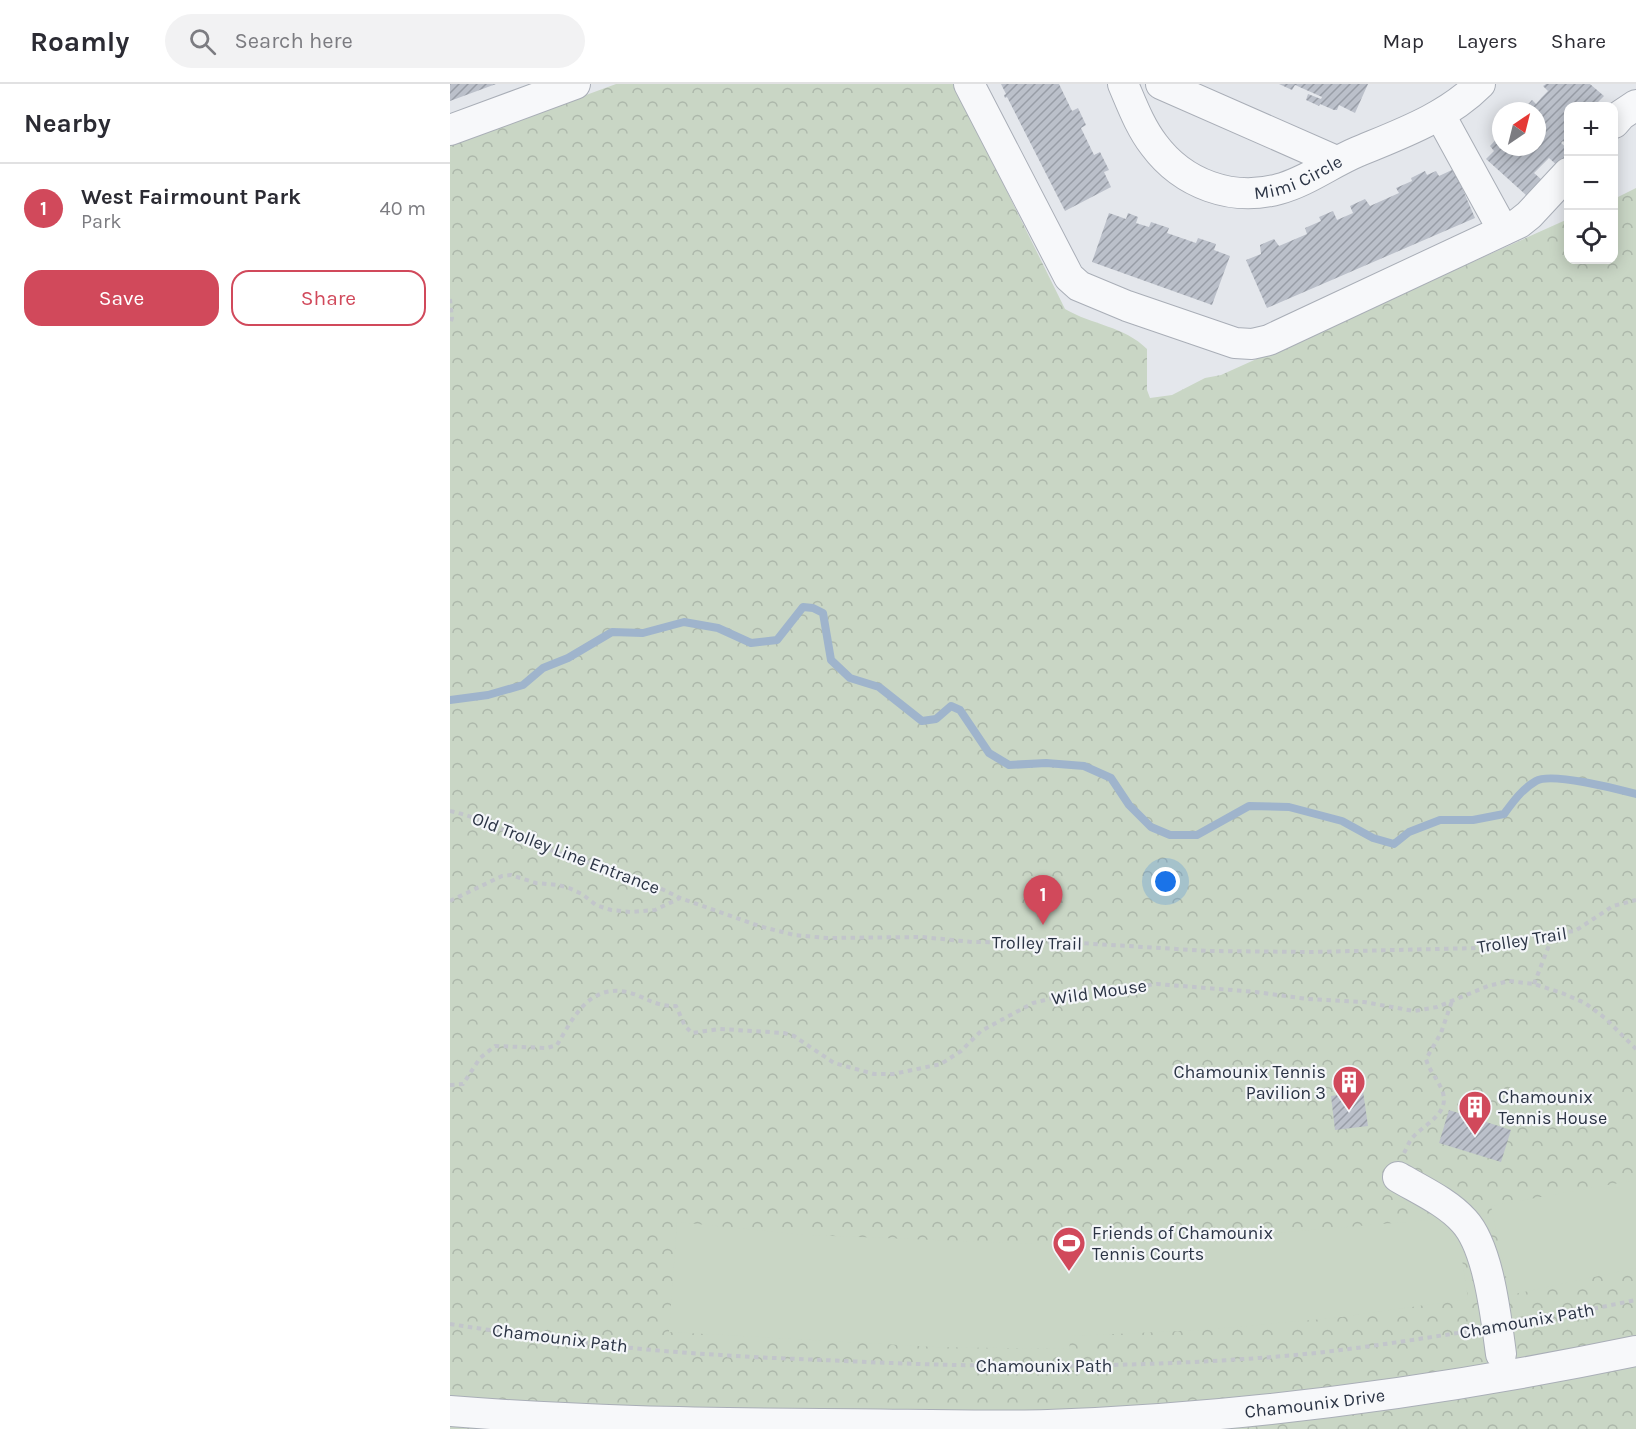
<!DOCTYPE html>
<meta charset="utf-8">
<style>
:root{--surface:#fff;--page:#f2f2f3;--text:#2b2b33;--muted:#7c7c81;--line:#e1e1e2;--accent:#d1495b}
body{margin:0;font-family:Karla,sans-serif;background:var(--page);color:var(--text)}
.controls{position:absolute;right:18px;top:18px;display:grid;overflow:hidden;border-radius:12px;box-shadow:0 3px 15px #0003}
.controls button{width:54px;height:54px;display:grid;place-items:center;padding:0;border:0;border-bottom:2px solid var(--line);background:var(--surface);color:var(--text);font:30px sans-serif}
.compass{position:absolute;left:1042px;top:18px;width:54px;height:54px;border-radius:50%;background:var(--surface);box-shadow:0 3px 15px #0003;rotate:35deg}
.you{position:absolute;left:716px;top:798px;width:21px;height:21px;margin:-15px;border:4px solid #fff;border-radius:50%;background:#1a73e8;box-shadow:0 0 0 9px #1a73e833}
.badge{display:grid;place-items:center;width:39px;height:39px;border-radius:50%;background:var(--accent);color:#fff;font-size:20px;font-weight:700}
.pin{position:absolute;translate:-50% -50px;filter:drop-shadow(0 2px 3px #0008)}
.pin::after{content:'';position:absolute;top:32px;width:21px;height:18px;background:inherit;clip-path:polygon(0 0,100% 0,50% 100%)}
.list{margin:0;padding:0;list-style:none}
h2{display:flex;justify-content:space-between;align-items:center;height:78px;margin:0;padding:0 24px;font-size:26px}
h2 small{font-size:20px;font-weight:400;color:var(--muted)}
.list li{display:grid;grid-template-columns:39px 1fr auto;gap:18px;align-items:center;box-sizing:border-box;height:90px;padding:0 24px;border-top:2px solid var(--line)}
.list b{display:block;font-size:22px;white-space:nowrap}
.list p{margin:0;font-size:20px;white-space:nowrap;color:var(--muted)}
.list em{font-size:20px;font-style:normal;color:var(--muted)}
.actions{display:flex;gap:12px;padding:18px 24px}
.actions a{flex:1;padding:14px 0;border:2px solid var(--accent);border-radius:18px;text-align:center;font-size:21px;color:var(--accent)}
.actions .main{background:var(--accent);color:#fff}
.icon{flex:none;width:33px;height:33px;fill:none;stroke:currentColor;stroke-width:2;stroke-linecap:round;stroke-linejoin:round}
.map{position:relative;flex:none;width:1186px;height:1345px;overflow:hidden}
header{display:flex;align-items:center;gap:36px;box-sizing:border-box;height:84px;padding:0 30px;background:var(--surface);border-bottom:2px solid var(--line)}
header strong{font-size:28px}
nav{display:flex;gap:33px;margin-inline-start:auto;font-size:21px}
.search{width:420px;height:54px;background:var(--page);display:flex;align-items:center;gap:15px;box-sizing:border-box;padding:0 21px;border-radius:33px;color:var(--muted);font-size:22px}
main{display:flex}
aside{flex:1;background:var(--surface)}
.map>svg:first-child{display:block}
</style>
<header>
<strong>Roamly</strong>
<div class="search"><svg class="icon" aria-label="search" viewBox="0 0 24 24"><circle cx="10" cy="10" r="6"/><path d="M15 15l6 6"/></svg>Search here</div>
<nav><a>Map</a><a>Layers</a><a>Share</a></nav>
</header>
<main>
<aside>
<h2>Nearby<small></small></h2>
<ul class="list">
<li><span class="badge">1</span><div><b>West Fairmount Park</b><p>Park</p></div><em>40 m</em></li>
</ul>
<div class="actions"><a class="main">Save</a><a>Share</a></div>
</aside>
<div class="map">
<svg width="1186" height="1345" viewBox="0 0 1186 1345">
<defs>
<pattern id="forest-crowns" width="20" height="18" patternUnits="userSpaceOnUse" patternTransform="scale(1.5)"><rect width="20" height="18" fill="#c9d6c5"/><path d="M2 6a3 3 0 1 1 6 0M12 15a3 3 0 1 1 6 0" fill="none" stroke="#adb8ab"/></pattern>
<pattern id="building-hatch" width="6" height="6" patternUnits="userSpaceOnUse" patternTransform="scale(1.5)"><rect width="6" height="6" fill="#bbc0ca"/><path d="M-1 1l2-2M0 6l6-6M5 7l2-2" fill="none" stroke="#989da6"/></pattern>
</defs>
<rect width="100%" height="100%" fill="#e4e7ec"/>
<path fill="url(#forest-crowns)" d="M166,0h338l111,225c27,16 59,17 82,40v41l3,8 22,-3 33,-17 16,-3 347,-156v41h46v-61l22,-11v1241h-1186v-1284z"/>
<g fill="#c9d6c5">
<polygon points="1186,1096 1186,1184 1060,1211 1041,1122"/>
<polygon points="991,1135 1008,1148 1018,1215 884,1234 752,1246 621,1252 619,1265 485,1263 219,1248 227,1138 357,1151 616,1161 745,1156"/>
</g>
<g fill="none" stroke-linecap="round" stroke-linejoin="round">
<path stroke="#9fb4cc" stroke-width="8" d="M0,616l38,-5 35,-10 20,-17 25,-10 44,-26 31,1 41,-11 34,6 33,15 26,-3 26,-33 10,1 10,5 8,47 19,18 29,9 43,34 14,-2 15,-13 9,4 29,43 20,12 37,-2 38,3 27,12 18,27 22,22 19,8h27l52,-29 40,1 53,14 31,17 21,6 15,-12 31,-12h33l31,-6c9,-12 18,-25 32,-33 15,-9 82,8 100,13"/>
</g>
<g fill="url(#building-hatch)">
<polygon points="0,0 46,0 0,17"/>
<polygon points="551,0 609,0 622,27 628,24 636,41 631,44 644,71 650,68 659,86 654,88 661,103 615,127 557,13 555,14 554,11 556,10"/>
<polygon points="829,0 918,0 905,29 889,21 887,26 884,26 870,20 869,22 856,16 858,10 871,15 872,13 845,1 842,6"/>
<polygon points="1096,0 1140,0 1154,12 1144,22 1118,22 1118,62 1113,57 1111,59 1118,65 1118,73 1109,83 1099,74 1084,89 1092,96 1077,112 1036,75 1044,67 1040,62 1051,50 1051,63 1087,63 1087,27 1072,27 1082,16 1086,20 1092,13 1098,7 1093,2"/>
<polygon points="1004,85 1025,134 817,224 796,176 811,170 810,161 824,155 829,162 857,150 855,144 871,137 869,133 883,127 887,136 903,129 900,122 915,115 920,122 949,109 946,104 962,97 961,94 975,87 977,91 986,87 989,92"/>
<polygon points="659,129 676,135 678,129 688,133 686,139 699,143 701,138 719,144 717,149 746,159 748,154 766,160 764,166 780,172 762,221 642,178"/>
<polygon points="913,1007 918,1042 885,1046 881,1012"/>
<polygon points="999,1026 1061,1046 1051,1078 989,1059"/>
</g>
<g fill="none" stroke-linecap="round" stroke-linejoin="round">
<defs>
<g id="minor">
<polyline points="519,0 619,193 629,202 677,222 785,259 802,260 819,256 1069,139 1079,131 1118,89"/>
<path id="s1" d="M673,0c9,21 17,43 31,61 29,39 78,57 125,44 27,-7 52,-26 78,-37 43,-18 89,-34 123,-68"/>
<polyline points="711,0 886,77"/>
<polyline points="990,31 1053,146"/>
<polyline points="1164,39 1171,31 1186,21"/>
<polyline points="0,46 125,0"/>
<path d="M948,1093c22,13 49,25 66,44 25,27 32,97 37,133"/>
<path id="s2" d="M0,1327c124,10 247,12 371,13 76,0 152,3 227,1 198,-7 395,-34 588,-74"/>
</g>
</defs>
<use href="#minor" stroke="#a9aeb7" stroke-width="32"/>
<g stroke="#c2c5cb" stroke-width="4" stroke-dasharray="4.5 4.5" stroke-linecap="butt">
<polyline points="0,215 2,234 0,240"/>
<path d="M0,727c33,7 64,25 95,37 45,17 92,27 135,50"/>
<polyline points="0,817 52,792 61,791 86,799 108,801 119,804 132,810 146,821 161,826 181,828 205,826 230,814 309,842 344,851 377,854 472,853 522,858 629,859 759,867 862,868 1028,864 1082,852 1125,847 1163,822 1186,816"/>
<polyline points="1084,900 1103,851"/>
<path d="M0,1001l13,-1 17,-26 15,-12 52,2 10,-3c16,-27 32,-61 70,-53 20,5 25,14 49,14l9,20 7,7 28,-4 64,4 10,3 40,27 40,11h19l48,-10 20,-13 20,-20 52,-28 32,-8 92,-11 99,8 51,7 57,3 50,9 23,-4 51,-21 21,-5 25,3 28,9 23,10 20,15 31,31"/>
<path d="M954,1069c3,-5 5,-12 9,-16 12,-13 36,-23 30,-44 -4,-13 -14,-22 -17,-34l15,-26 11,-32"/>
<polyline points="1073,1239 1186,1216"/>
<path d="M0,1240c90,14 180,26 271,31 41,3 83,4 124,6 142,7 285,7 427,-4 67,-5 133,-16 199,-26"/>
</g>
<use href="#minor" stroke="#f7f8fa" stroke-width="30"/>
</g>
<defs>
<symbol id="building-pin" viewBox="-11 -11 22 30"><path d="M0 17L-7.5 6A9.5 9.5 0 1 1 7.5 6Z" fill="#d1495b" stroke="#f4f6f9"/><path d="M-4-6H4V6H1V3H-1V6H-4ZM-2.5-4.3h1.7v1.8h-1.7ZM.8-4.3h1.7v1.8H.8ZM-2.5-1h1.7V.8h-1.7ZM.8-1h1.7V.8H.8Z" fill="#fff"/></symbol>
<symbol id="stadium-pin" viewBox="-11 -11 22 30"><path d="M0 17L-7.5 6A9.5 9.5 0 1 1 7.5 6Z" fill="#d1495b" stroke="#f4f6f9"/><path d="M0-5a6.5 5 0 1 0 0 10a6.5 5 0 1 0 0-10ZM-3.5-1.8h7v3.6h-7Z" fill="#fff"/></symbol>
</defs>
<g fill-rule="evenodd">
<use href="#building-pin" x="880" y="979" width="38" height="52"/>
<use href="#building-pin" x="1006" y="1004" width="38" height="52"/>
<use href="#stadium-pin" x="600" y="1140" width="38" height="52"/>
</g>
<g text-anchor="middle" stroke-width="4.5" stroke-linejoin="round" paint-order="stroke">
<g font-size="18" fill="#2b3445" stroke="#f4f6f9">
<text dy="6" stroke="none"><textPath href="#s1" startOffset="231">Mimi Circle</textPath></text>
<text transform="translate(116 769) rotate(21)" y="6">Old Trolley Line Entrance</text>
<text transform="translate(1072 856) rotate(-9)" y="6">Trolley Trail</text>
<text transform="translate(587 859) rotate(1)" y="6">Trolley Trail</text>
<text transform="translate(649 908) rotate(-8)" y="6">Wild Mouse</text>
<text transform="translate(1077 1237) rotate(-10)" y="6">Chamounix Path</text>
<text transform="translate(110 1254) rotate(7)" y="6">Chamounix Path</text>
<text x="594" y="1288">Chamounix Path</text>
<text dy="6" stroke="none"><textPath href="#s2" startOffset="866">Chamounix Drive</textPath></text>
</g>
<g font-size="18" fill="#2b3445" stroke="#f4f6f9" text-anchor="start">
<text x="876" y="994" text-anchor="end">Chamounix Tennis<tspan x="876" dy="21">Pavilion 3</tspan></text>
<text x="1048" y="1019">Chamounix<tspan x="1048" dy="21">Tennis House</tspan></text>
<text x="642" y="1155">Friends of Chamounix<tspan x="642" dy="21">Tennis Courts</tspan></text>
</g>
</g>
</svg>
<div class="controls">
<button>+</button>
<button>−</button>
<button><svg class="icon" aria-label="locate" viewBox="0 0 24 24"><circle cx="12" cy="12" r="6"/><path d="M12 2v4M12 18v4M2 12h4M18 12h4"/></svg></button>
</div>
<svg class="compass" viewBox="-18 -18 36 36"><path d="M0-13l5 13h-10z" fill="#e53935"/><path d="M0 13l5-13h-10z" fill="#7c7c81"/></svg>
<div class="you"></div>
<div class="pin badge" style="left:593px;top:841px">1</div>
</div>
</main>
